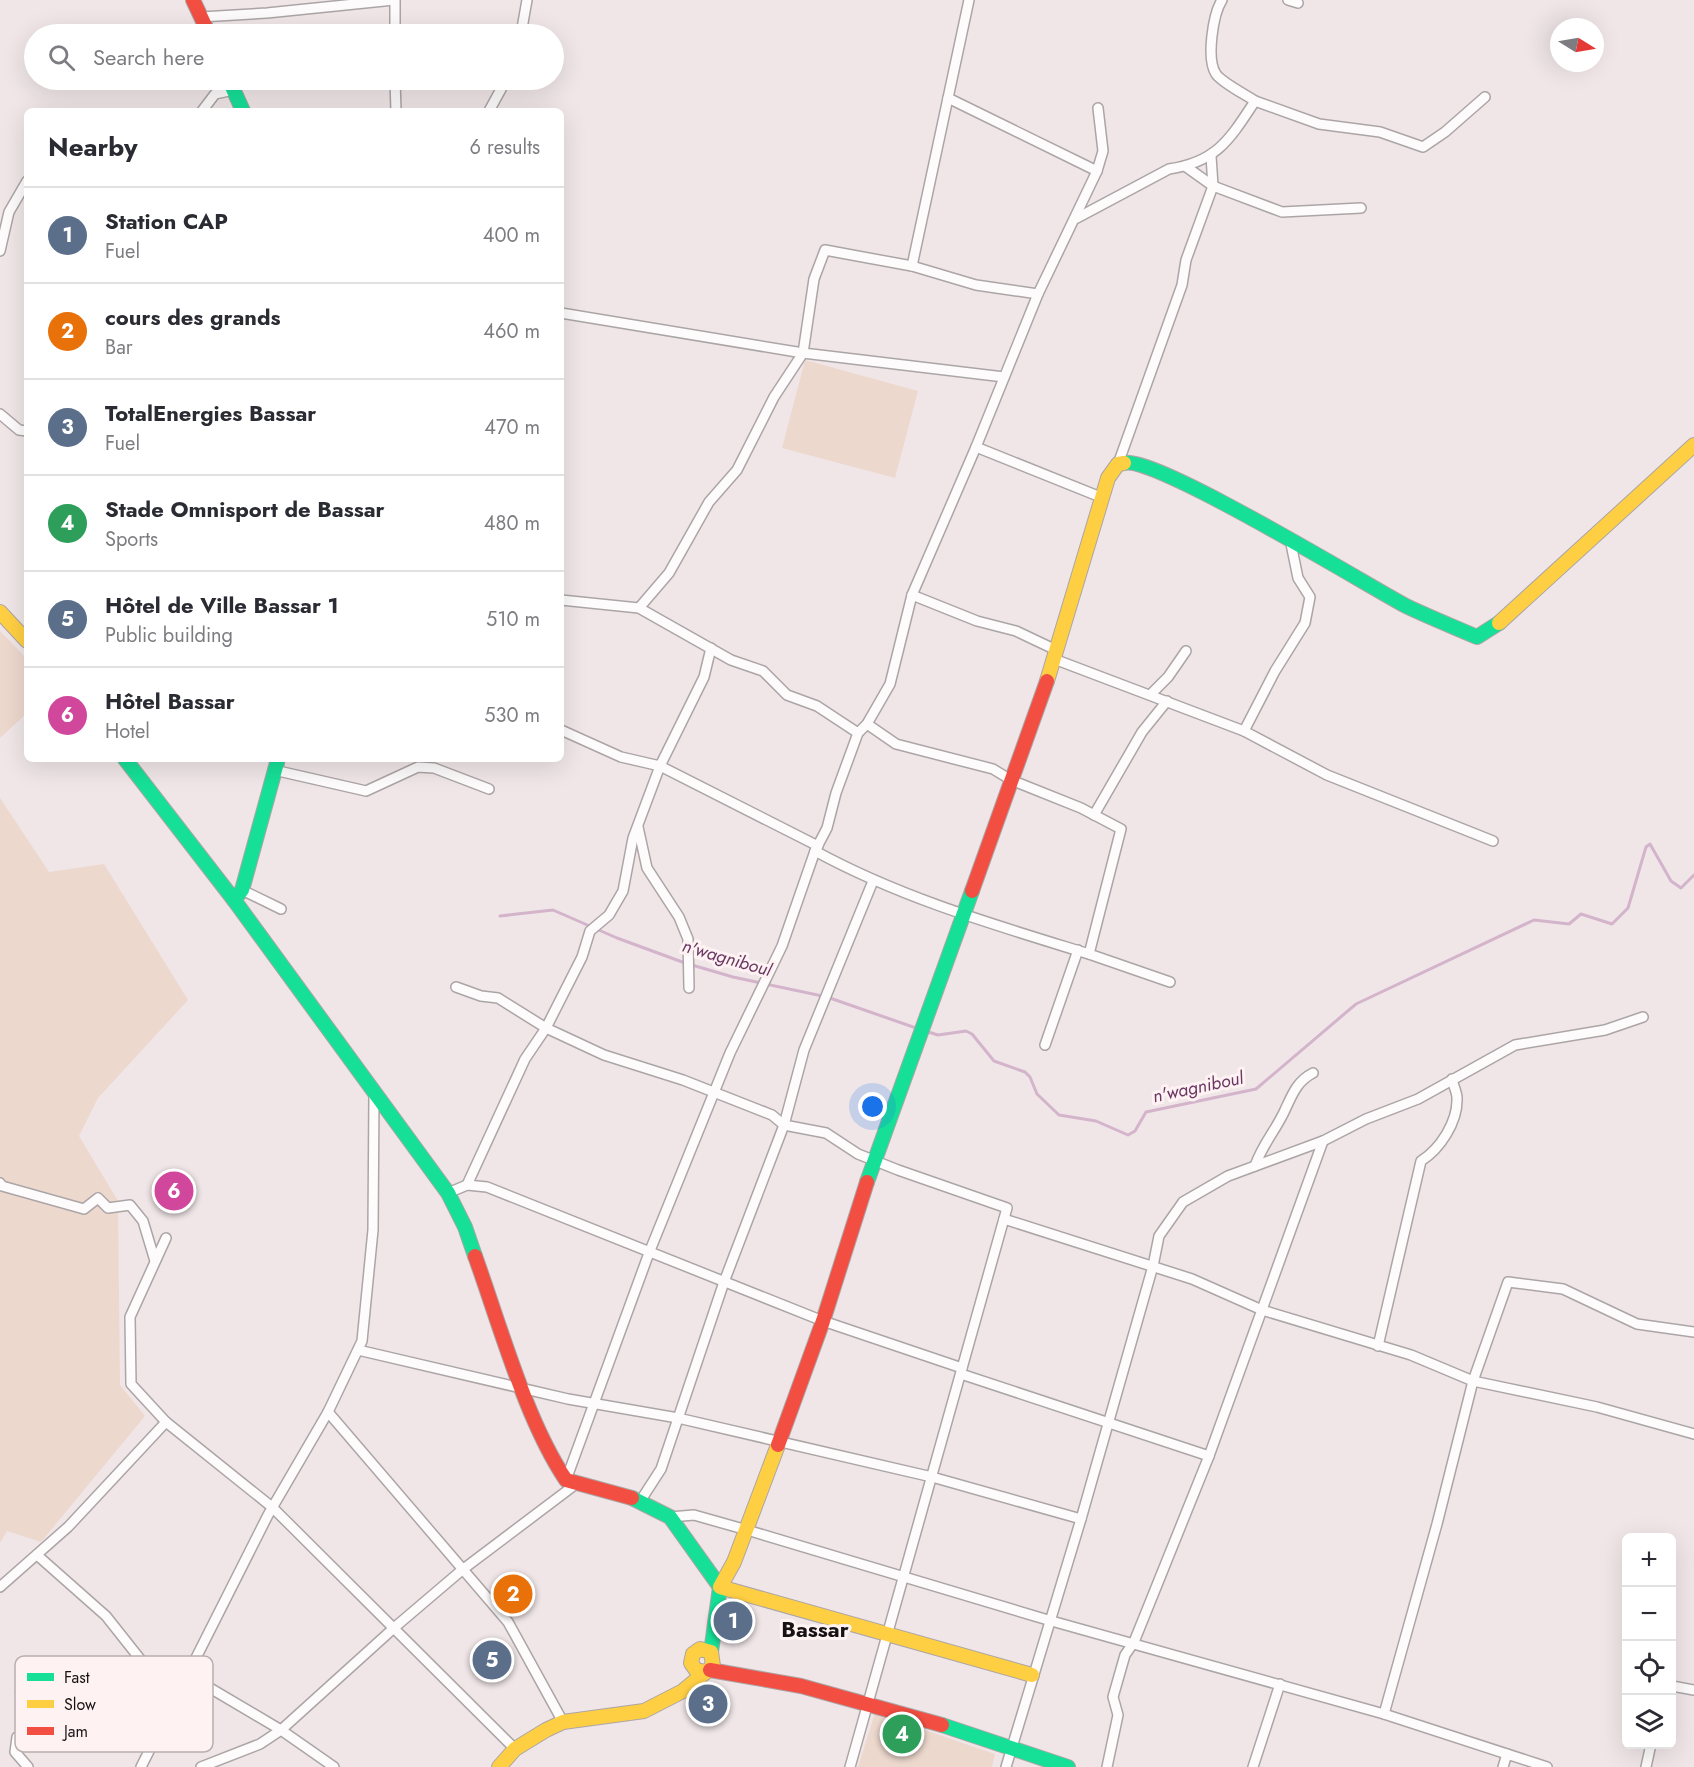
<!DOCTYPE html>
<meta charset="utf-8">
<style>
:root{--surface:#fff;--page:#f2f2f3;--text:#2b2b33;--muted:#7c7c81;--line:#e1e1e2;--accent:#b45309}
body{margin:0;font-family:Jost,sans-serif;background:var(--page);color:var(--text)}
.controls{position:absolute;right:18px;bottom:18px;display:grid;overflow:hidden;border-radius:9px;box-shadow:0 6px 24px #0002}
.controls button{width:54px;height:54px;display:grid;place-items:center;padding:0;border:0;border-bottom:2px solid var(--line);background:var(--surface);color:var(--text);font:30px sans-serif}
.compass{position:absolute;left:1550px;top:18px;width:54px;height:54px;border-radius:50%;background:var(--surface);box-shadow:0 6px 24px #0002;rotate:101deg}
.you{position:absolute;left:873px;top:1107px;width:21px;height:21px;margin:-15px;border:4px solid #fff;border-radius:50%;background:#1a73e8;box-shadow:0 0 0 9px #1a73e833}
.badge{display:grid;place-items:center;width:39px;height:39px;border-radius:50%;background:var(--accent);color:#fff;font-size:20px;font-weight:700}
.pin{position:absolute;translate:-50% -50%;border:3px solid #fff;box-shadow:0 2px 6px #0006}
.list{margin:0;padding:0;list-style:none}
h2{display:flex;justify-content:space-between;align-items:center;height:78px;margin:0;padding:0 24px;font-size:26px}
h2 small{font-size:20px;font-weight:400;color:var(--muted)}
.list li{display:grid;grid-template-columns:39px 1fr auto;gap:18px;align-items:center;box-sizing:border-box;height:96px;padding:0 24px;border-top:2px solid var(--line)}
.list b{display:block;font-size:22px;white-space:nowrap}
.list p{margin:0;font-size:20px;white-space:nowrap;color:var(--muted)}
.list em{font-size:20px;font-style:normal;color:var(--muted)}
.icon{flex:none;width:33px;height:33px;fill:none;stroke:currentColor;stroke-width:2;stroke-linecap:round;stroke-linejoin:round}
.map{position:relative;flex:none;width:1694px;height:1767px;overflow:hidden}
.search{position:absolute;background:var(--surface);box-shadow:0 6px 24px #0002;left:24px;top:24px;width:540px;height:66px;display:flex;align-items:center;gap:15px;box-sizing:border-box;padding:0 21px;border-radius:33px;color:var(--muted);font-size:22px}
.panel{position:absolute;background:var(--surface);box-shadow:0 6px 24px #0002;left:24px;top:108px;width:540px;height:654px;border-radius:9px}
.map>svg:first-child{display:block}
</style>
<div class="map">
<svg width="1694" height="1767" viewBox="0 0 1694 1767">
<rect width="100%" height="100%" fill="#f0e6e8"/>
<g fill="#edd8ce">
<polygon points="805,360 918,391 895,478 782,448"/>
<polygon points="0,631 27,659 27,713 0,738"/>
<polygon points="0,798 49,872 104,864 188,1000 98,1098 79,1136 118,1201 120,1385 145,1416 41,1542 7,1531 0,1543"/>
<polygon points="875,1713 995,1754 992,1767 858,1767"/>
</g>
<polygon fill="#d3b4cb" points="28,1690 47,1694 48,1699 40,1705 38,1714 29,1714 18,1702 14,1692"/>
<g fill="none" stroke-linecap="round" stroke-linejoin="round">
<g stroke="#d3b4cb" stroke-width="3">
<polyline points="500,916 553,910 617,938 685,963"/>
<polyline points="692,965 733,977 827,997 916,1028"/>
<polyline points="925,1031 938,1035 966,1031 972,1034 994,1061 1025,1072 1030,1077 1037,1094 1059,1115 1096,1121 1128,1135 1135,1131 1146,1112 1256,1089 1356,1004 1534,920 1569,924 1581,914 1612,924 1628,908 1646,847 1650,844 1671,881 1681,888 1694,875"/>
</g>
<defs>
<g id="street">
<polyline points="395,0 395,34"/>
<polyline points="969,0 948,98 1097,171"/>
<polyline points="1288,0 1298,3"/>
<polyline points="201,17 267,13 394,0"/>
<polyline points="521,34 527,0"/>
<polyline points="395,80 396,111"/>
<polyline points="948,98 912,266 976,285 1038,294"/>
<polyline points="1255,101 1319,124 1380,132 1423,147 1445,132 1485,97"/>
<polyline points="202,111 215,94 234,90"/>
<polyline points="489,111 506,80"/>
<polyline points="1185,166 1213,186 1282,212 1361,208"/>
<path d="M1077,218l92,-49c48,-7 61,-30 86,-68 -9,-6 -34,-19 -39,-27 -10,-15 -3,-60 6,-74"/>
<polyline points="0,251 9,212 27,181"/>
<polyline points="912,266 825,250 814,279 803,353 1004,377"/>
<polyline points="561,313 803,353 774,397 737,470 709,502 669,573 639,608"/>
<polyline points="0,414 19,430 27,431"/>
<polyline points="976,447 1038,294 1097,171 1103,151 1098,108"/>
<polyline points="1118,464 1182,285 1186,260 1213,186 1211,156"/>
<polyline points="912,595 977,621 1016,631 1056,650"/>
<polyline points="561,600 639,608 731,660 763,671 787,695 817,706 858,733"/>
<polyline points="1054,659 1244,731 1327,775 1493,841"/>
<polyline points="1151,694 1168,677 1186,651"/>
<polyline points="561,730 621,757 660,766 818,846"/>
<polyline points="1244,731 1275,671 1305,623 1310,597 1298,578 1290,539"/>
<polyline points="274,770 366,791 418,767 434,768 489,789"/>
<polyline points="1094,815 1142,732 1167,701"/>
<polyline points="638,827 647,868 679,917 688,939 689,988"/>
<polyline points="815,851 827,828 836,793 858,733 867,724 890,684 912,595 976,447 1103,498"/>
<polyline points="242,890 281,909"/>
<polyline points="1089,954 1170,982"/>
<polyline points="456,987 481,996 498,998 546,1028 604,1055 683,1080 772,1115 784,1125 826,1133 858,1154 898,1170 1007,1208 850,1767"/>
<polyline points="1045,1045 1078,950"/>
<path d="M1255,1166c7,-21 21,-36 30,-56 7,-15 12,-29 28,-37"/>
<polyline points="0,1183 2,1186 84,1209 98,1198 108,1208 130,1205 143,1221 155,1261"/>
<polyline points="467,1185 525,1059 546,1028 582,957 590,931 609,915 623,891 633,838 660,766 704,677 711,648"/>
<polyline points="448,1193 467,1185 487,1187 823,1321 962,1368"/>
<polyline points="1004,1219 1192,1279 1262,1310 1411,1355 1473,1381 1597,1407 1694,1434"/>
<polyline points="166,1238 130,1317 131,1384 166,1422 272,1507 515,1749"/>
<path d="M1378,1346l43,-185c19,-12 37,-39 36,-63 0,-6 -4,-13 -5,-19"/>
<polyline points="358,1350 568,1399 678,1418 932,1477 1081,1519"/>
<polyline points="961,1374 1209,1456"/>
<polyline points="328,1412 508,1622 563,1722"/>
<path d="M566,1480l83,-227 81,-200 52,-107 33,-95c86,47 180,74 274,103l32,-125 -40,-21 -70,-28 -18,-11 -97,-25 -29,-20"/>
<polyline points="641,1500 661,1469 724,1282 784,1125 804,1050 873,881"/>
<polyline points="670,1517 694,1515 747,1530 1048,1620 1384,1714 1547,1767"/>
<polyline points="37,1555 106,1616 148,1669 185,1681"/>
<polyline points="0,1587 68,1527 166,1422"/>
<polyline points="188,1675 281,1730 334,1767"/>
<polyline points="1672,1686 1694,1690"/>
<polyline points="1384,1714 1437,1524 1473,1381 1508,1282 1563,1289 1637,1324 1694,1332"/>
<polyline points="17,1737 15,1752 28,1767"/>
<polyline points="141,1767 268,1515 328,1412 362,1341 373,1230 374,1094"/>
<polyline points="201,1767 260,1744 281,1730 395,1627 462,1570 576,1484"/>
<polyline points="1006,1767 1081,1519 1153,1266 1159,1236 1183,1202 1228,1176 1323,1141 1366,1119 1418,1099 1515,1045 1605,1030 1643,1017"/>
<polyline points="1107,1767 1118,1715 1113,1697 1125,1655 1134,1642 1209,1456 1323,1141"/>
<polyline points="1253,1767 1280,1684"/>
<polyline points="1503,1767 1507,1754"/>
<polyline points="1646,1767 1651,1744"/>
</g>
<g id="fast">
<polyline points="229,80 243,111"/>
<path d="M1124,463c30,-8 241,121 282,143 23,11 48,21 71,31l22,-14"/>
<polyline points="125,759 234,900 448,1193 465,1227 475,1256"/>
<polyline points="234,900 242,890 278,759"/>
<polyline points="867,1182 972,891"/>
<polyline points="632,1498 670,1517 720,1587 711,1652"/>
<polyline points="942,1725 1068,1767"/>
</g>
<g id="slow">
<polyline points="0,612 27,641"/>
<polyline points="1499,623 1694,445"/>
<polyline points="1047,681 1108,478 1118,464 1124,463"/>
<polyline points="778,1445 734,1562 720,1587 1032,1675"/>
<polyline points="499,1767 515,1749 546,1730 563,1722 644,1711 683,1691 713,1666 711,1652 700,1649 693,1654 691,1663 696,1670 706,1672"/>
</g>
<g id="jam">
<polyline points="193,0 209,34"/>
<polyline points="972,891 1047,681"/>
<path d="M475,1256c25,69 51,165 91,224l66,18"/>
<polyline points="778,1445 823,1321 867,1182"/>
<polyline points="710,1670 801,1686 942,1725"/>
</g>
</defs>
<use href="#street" stroke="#aca5a6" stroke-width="12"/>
<use href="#fast" stroke="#aca5a6" stroke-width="16"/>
<use href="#slow" stroke="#aca5a6" stroke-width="16"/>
<use href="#jam" stroke="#aca5a6" stroke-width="16"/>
<use href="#street" stroke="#fdfbfc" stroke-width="9"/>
<use href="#fast" stroke="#16e098" stroke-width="14"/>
<use href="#slow" stroke="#ffcf43" stroke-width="14"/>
<use href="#jam" stroke="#f24e42" stroke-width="14"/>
</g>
<g text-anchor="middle" stroke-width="6" stroke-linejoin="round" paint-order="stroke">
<g font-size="18" font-style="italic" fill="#6a3763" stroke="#fef2f2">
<text transform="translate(727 958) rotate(16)" y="6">n'wagniboul</text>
<text transform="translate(1198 1087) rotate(-12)" y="6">n'wagniboul</text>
</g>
<g font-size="22" font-weight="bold" fill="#171213" stroke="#fef2f2">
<text x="815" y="1637">Bassar</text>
</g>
</g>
<rect x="15" y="1656" width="198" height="96" rx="9" fill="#fef2f2" stroke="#b9afaf" stroke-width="1.5"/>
<rect x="27" y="1673" width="27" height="8" fill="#16e098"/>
<rect x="27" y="1700" width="27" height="8" fill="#ffcf43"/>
<rect x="27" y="1727" width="27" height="8" fill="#f24e42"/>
<g font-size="16" fill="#171213">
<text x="64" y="1683">Fast</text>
<text x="64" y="1710">Slow</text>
<text x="64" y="1737">Jam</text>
</g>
</svg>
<div class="controls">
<button>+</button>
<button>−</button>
<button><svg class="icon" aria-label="locate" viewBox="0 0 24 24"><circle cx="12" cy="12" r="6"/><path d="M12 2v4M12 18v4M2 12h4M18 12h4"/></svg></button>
<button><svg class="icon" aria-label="layers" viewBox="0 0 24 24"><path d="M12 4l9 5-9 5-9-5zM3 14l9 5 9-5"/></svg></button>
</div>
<svg class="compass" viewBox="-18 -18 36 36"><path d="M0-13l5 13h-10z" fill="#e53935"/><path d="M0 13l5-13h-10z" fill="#7c7c81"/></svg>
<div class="you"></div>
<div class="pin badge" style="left:733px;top:1621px;background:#5c6f8a">1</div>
<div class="pin badge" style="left:513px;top:1594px;background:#e8710a">2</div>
<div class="pin badge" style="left:708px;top:1704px;background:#5c6f8a">3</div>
<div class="pin badge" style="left:902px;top:1734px;background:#2e9e5b">4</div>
<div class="pin badge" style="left:492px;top:1660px;background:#5c6f8a">5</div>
<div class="pin badge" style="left:174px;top:1191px;background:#d1479c">6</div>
<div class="search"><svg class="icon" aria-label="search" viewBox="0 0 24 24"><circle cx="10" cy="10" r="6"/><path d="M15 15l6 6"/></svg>Search here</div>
<section class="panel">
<h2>Nearby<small>6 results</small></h2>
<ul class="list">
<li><span class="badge" style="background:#5c6f8a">1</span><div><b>Station CAP</b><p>Fuel</p></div><em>400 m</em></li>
<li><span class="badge" style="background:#e8710a">2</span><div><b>cours des grands</b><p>Bar</p></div><em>460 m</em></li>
<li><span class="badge" style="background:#5c6f8a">3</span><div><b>TotalEnergies Bassar</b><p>Fuel</p></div><em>470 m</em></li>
<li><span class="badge" style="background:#2e9e5b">4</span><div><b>Stade Omnisport de Bassar</b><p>Sports</p></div><em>480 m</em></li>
<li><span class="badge" style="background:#5c6f8a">5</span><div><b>Hôtel de Ville Bassar 1</b><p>Public building</p></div><em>510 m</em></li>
<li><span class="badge" style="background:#d1479c">6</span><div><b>Hôtel Bassar</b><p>Hotel</p></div><em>530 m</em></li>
</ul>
</section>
</div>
